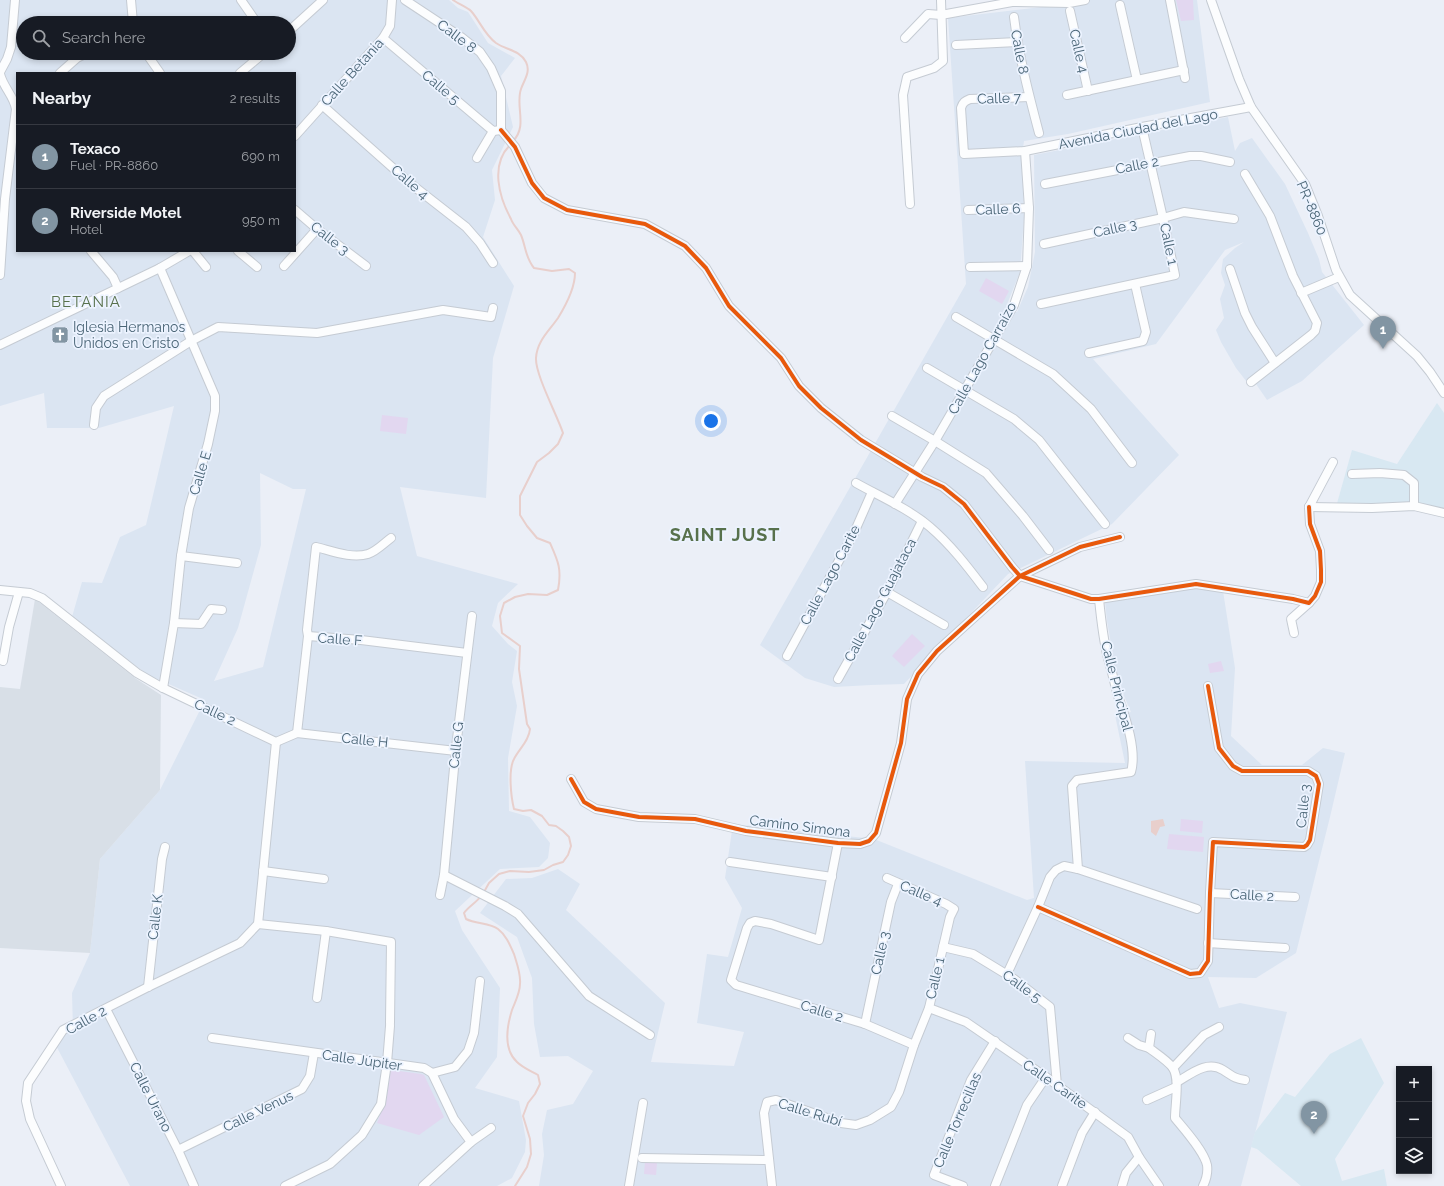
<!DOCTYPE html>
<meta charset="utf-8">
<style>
:root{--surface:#171b24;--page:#20242c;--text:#f1f3f6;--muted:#9ea1a6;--line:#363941;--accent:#8295a3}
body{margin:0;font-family:Raleway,sans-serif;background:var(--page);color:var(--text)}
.controls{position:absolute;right:12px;bottom:12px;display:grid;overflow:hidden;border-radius:0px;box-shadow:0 2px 6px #0003}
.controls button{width:36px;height:36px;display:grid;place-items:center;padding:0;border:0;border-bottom:1px solid var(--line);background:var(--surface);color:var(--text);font:20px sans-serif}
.you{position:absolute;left:711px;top:421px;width:14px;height:14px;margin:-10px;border:3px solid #fff;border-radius:50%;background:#1a73e8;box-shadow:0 0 0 6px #1a73e833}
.badge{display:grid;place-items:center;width:26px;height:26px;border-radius:50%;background:var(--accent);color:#fff;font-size:13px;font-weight:700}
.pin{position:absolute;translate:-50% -33px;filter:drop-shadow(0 1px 2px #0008)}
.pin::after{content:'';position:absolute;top:21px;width:14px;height:12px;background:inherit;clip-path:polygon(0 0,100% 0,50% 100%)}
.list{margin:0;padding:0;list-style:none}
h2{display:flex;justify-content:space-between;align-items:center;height:52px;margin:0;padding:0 16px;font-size:17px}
h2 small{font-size:13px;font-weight:400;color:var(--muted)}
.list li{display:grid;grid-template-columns:26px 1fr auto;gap:12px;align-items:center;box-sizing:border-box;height:64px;padding:0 16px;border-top:1px solid var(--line)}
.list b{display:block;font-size:15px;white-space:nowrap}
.list p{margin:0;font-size:13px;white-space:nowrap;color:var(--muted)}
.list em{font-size:13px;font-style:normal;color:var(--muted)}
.icon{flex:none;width:22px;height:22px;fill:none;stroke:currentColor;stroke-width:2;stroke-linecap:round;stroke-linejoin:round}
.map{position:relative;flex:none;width:1444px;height:1186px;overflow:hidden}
.search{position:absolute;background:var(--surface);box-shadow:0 2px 6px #0003;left:16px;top:16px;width:280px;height:44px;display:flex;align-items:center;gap:10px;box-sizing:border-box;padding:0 14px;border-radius:22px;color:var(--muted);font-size:15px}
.panel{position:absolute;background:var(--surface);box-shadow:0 2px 6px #0003;left:16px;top:72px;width:280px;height:180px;border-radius:0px}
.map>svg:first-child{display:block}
</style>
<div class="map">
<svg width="1444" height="1186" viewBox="0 0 1444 1186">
<rect width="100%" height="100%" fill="#ebeff7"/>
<g fill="#dbe5f2" fill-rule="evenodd">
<path d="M0,0h449l9,8 10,4 20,31 27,15 -14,18 12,51 -21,43 3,30 -12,37 31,49 -21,72 -7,140 -86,-11 17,69 101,28 -20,19 -6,23 16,18 9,7 -5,31 5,24 -9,52 1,53 21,6 20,26 -2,15 -9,9 -39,2 -45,42 7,19 38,58 -3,69 -22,31 44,13 7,39 -1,12 -13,26 -15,8h-367l-78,-148 21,-9 -1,-36 18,-40 10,-94 60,-69 45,-90 -57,-25 -76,-58 10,-35 20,1 18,-46 26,-12 28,-119 -75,22h-52l-3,-35 -44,13zM23,23h266v30h-266zM17,73h278v178h-278zM260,473l33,16h13l-43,178 -49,14 24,-53 23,-83z"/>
<polygon points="1079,0 1197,0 1210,102 1068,134 1024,141 1022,155 1024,217 1020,272 1006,307 1017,312 1028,287 1035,252 1034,155 1228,117 1235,151 1240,143 1252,138 1285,184 1308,233 1319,259 1322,272 1364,325 1302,381 1267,400 1256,384 1250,386 1236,368 1221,342 1216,330 1224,318 1220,299 1225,285 1221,273 1223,259 1235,248 1244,242 1225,250 1156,344 1093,359 1179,455 1112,524 1008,574 904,684 871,685 834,687 805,678 760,645 966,284 948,18 1042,7"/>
<polygon points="1195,588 1223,591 1235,668 1231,736 1262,765 1302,765 1323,748 1345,753 1330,817 1296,953 1256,978 1208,977 1219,1008 1240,1003 1287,1012 1241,1186 539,1186 544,1155 542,1134 547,1110 573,1104 593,1071 568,1056 540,1057 534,1024 532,978 517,937 480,913 506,879 532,878 558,869 580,884 566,910 665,1003 651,1062 734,1066 744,1032 697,1023 707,954 728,957 742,908 725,878 733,824 874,839 1027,900 1034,898 1025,761 1125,763 1115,715 1131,712 1124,696 1115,667 1107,621 1105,601"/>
</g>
<g fill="#d8e8f2">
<polygon points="1437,403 1444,413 1444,509 1336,507 1352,450 1397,464"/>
<polygon points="1361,1038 1384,1083 1335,1159 1342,1181 1384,1169 1387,1186 1301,1186 1257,1149 1251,1147 1255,1132 1285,1093 1295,1097 1330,1054"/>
</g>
<polygon fill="#d8dfe7" points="35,599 135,678 161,695 160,790 100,859 90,953 0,948 0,687 20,689"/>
<g fill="#e2d7f0">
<polygon points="1176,0 1193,0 1194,20 1181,21"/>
<polygon points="986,278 1009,291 1002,304 979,291"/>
<polygon points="382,415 408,418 406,434 380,431"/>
<polygon points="912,634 925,646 904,667 892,656"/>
<polygon points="1221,661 1224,671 1210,673 1208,664"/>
<polygon points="1181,819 1203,821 1202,833 1180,831"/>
<polygon points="1169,834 1204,837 1203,852 1167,849"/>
<polygon points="392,1070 421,1074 424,1075 444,1117 419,1135 377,1123 382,1110 388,1072"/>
<polygon points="645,1162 657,1163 656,1175 644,1174"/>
</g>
<polygon fill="#e8cfcc" points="1163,819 1165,826 1160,827 1156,836 1151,832 1151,821"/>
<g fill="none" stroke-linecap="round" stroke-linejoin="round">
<g stroke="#e8cfcc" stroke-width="2">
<path d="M453,0c4,3 15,8 18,11 9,10 13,23 25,32 10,7 24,7 30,19 5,10 -2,18 -5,27 -6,17 7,37 -8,52"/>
<path d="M484,892l5,-9 10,-9 11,-3 19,1 15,-2 9,-5 10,-3 5,-7 3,-9 -2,-9 -6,-6 -7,-5 -7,-1 -7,-9 -11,-6 -8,1 -9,-2c-3,-12 -6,-39 0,-50 5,-10 15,-18 16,-30l-3,-5 -8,-55 1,-23 -18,-13 -2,-17 4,-13 11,-6 13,-3 19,1 11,-5c4,-21 0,-29 -8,-47l-13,-5 -10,-12 -7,-11v-19l17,-34 12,-9 9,-9 5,-11c-6,-18 -28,-59 -27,-75 1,-17 13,-27 22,-40 8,-13 17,-30 17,-45l-6,-4 -17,2 -18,-3c-9,-11 -8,-21 -13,-33 -3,-6 -8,-10 -10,-16 -12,-22 -21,-54 -1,-74"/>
<path d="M481,896c-5,7 -12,10 -17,17l2,6c10,5 24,4 32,10 8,6 12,16 16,25 3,10 7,20 6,30 0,9 -5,18 -8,26 -5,16 -9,39 5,52 6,6 14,9 21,13l2,9 -5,10 -7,9 -5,13 7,23 1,15 -4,13 -12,19"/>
</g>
<defs>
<g id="minor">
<polyline points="131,0 133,23"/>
<polyline points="241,0 257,23"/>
<polyline points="405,0 461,37 480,52 491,68 501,91 501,130"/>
<polyline points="1170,0 1185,78"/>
<polyline points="1211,0 1239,79 1251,107 1305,184 1318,216 1336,270 1350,295 1417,356 1430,372 1444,393"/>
<polyline points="1120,5 1137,80"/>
<polyline points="1070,11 1088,91"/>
<path d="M1014,17c5,40 15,78 25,116"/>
<polyline points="289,31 323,0"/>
<polyline points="383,38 493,131 501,130"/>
<polyline points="905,38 928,14 941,15 1012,2 1069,3 1085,0"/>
<polyline points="956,45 1017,42"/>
<polyline points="146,53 160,73"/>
<polyline points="0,72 7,59 11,47 15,0"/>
<polyline points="60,73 77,58 83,55"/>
<polyline points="240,73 264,53"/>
<path d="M0,74c3,13 14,22 16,35l-11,90 -5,76"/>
<polyline points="1067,95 1184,70"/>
<path d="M1029,97l-59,2c-5,2 -7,3 -9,9l3,46 61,-3 117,-24 109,-20"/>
<polyline points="322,105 411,184 466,227 480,243 493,263"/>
<polyline points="501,130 515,147 532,183 544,198 567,210 645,224 685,246 706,268 729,306 781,358 799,386 821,408 861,440 922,477 943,487 964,504 1012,567 1020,576 1091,599 1099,599 1196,584 1293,599 1309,603 1315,596 1321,582 1321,570 1320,551 1310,524 1309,507"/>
<polyline points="295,136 383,38 390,26 392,0"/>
<polyline points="477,158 493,131"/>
<polyline points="1245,174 1270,216 1293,276 1317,323 1315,331 1311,335 1251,382"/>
<polyline points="1045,184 1190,156 1201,156 1230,162"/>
<polyline points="910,204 903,95 907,77 934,68 943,61 941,0"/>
<polyline points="295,210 317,229 366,266"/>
<polyline points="968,210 1029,208"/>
<polyline points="1044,244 1163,218 1184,212 1234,219"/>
<polyline points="91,251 113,277 118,288"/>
<polyline points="193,251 206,267"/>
<polyline points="238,251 257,267"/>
<polyline points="284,266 317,229"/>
<polyline points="970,267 1027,266"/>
<polyline points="160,268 215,396 215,411 208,444 189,508 181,556 174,623 163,688"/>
<polyline points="1230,269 1245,313 1252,327 1275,363"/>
<polyline points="1301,293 1339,277"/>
<polyline points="1041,304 1175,275 1163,218 1142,127"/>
<polyline points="956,317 1053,374 1091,409 1132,463"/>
<polyline points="0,345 160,268 189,251"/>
<polyline points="1089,353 1143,341 1146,332 1135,284"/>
<polyline points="927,368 1014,419 1039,440 1105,524"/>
<polyline points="892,416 935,441 986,473 1023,516 1049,550"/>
<polyline points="94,425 96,408 104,396 191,341 218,327 317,333 443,310 491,317 493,308"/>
<polyline points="1352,474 1380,473 1404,475 1414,483 1414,506"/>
<path d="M856,483c25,14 53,26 74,44 21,18 37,39 53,60"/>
<polyline points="895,504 935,441 1014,305 1027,266 1029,208 1025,151"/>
<polyline points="1309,507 1372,508 1414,506 1444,513"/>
<polyline points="1309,507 1333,462"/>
<polyline points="181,556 237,563"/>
<polyline points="0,590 30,593 42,598 137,673 163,688 276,742"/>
<polyline points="887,592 944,625"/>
<polyline points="174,623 201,624 211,609 222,610"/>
<polyline points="1294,633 1291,619 1309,603"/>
<polyline points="308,636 361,640 467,653"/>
<polyline points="787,656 854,533 872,492"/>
<polyline points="3,661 9,627 19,592"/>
<polyline points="838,679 887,592 922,521"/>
<path d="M297,733l11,-97 -1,-6 9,-83c16,4 36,12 52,7 9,-3 16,-11 23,-16"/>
<polyline points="276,742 297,733 456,751"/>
<polyline points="571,779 584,802 596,809 639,817 695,819 746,831 838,843 860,844 869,841 876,833 901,743 907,699 918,674 937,651 1020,576 1080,547 1120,537"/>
<polyline points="838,843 819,940 771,924 755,921 750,923 747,928 731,980 736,985 865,1024 914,1045"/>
<polyline points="730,862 832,877"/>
<path d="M1078,869l-6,-83 5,-6 54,-8c6,-21 -5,-53 -12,-73 -4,-13 -7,-28 -11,-41 -5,-19 -7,-39 -9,-59"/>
<polyline points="263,871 324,879"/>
<polyline points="444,875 505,906 518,914 589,996 650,1035"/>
<polyline points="1210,893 1295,897"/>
<polyline points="440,895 444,875 456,747 472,616"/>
<polyline points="1038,907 1190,974 1200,973 1208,961 1210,893 1213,842 1304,847 1307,845 1310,840 1319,784 1316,776 1308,771 1242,771 1233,766 1219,748 1208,686"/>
<polyline points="258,924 326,931 391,942 390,1023"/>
<polyline points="1208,943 1285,948"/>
<polyline points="943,947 973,954 1014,979 1050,1007 1057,1085"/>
<polyline points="1007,974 1038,907 1050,877 1056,870 1064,866 1078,869 1197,909"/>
<polyline points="148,987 162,859 165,847"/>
<polyline points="317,998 326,931"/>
<polyline points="929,1008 966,1022 1046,1077 1128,1137 1139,1157 1159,1186"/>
<polyline points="106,1009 178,1150 194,1186"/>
<polyline points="865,1024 891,902 898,884"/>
<path d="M1151,1034l-2,14c8,6 19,13 24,20 7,11 2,37 2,50 9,11 29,33 32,47 1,7 -1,15 -4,21"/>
<polyline points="212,1038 424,1068 432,1073 454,1119 471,1142"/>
<polyline points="1128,1038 1139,1045 1149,1048"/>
<polyline points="1173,1068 1204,1035 1219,1027"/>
<polyline points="432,1073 455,1067 468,1051 474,1033 480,981"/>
<path d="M1177,1082c14,-8 30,-22 46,-12 10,6 10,8 22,10"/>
<polyline points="1147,1100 1176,1087"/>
<polyline points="178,1150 302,1089 310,1076 314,1053"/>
<polyline points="642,1158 769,1160"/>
<polyline points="61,1186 30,1119 26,1101 28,1083 63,1030 148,987 240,943 258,924 276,742"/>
<polyline points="285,1186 330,1164 362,1135 381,1104 387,1063 390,1026"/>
<polyline points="423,1186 471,1142 491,1128"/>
<polyline points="629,1186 643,1103"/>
<polyline points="772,1186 764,1113 767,1102 776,1100 841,1123 856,1125 870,1120 891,1107 899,1092 914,1045 929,1008 950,917 954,909 946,904 887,878"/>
<polyline points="963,1186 934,1175 971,1080 995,1041"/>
<polyline points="995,1186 1027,1105 1046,1077"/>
<polyline points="1062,1186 1082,1133 1095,1112"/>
<polyline points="1122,1186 1126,1173 1139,1157"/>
</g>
</defs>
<use href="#minor" stroke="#c5cbd3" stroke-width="10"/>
<use href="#minor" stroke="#fcfdfe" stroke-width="8"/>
<defs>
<g id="cycleway">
<polyline points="501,130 515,147 532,183 544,198 567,210 645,224 685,246 706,268 729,306 781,358 799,386 821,408 861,440 922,477 943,487 964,504 1012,567 1020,576 1091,599 1099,599 1196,584 1293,599 1309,603 1315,596 1321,582 1321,570 1320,551 1310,524 1309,507"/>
<polyline points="571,779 584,802 596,809 639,817 695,819 746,831 838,843 860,844 869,841 876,833 901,743 907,699 918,674 937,651 1020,576 1080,547 1120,537"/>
<polyline points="1038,907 1190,974 1200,973 1208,961 1210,893 1213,842 1304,847 1307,845 1310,840 1319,784 1316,776 1308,771 1242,771 1233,766 1219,748 1208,686"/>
</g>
</defs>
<use href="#cycleway" stroke="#ecf3ff" stroke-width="6"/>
<use href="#cycleway" stroke="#e8590c" stroke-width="4"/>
</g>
<defs>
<symbol id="church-square" viewBox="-11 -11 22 22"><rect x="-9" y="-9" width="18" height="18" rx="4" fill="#8295a3" stroke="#ecf3ff"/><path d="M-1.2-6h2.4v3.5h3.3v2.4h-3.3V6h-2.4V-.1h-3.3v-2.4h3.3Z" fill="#fff"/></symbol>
</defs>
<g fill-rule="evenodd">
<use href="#church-square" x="50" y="325" width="20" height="20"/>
</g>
<g text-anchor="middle" stroke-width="3.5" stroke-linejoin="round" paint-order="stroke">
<g font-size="14" fill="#4a6576" stroke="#ecf3ff">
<text transform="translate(457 36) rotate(37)" y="5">Calle 8</text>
<text transform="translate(1079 51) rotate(77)" y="5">Calle 4</text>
<text transform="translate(1020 52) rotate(79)" y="5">Calle 8</text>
<text transform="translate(352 72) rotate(-48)" y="5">Calle Betania</text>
<text transform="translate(441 87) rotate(40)" y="5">Calle 5</text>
<text transform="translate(999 98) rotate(-2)" y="5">Calle 7</text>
<text transform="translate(1138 129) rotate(-11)" y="5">Avenida Ciudad del Lago</text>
<text transform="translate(1137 165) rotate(-11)" y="5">Calle 2</text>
<text transform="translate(410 182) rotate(41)" y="5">Calle 4</text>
<text transform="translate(1312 208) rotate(67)" y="5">PR-8860</text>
<text transform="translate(998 209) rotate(-2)" y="5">Calle 6</text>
<text transform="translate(1115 228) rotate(-12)" y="5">Calle 3</text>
<text transform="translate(330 238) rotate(38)" y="5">Calle 3</text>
<text transform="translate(1169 244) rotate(78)" y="5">Calle 1</text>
<text transform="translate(982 358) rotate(-61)" y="5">Calle Lago Carraízo</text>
<text transform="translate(200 473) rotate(-73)" y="5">Calle E</text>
<text transform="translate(830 575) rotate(-62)" y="5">Calle Lago Carite</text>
<text transform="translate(880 600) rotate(-62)" y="5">Calle Lago Guajataca</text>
<text transform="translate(340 639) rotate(4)" y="5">Calle F</text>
<text transform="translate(1117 686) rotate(76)" y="5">Calle Principal</text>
<text transform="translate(215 712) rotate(25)" y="5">Calle 2</text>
<text transform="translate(365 740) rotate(6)" y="5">Calle H</text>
<text transform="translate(456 745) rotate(-84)" y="5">Calle G</text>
<text transform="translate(1303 806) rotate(-84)" y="5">Calle 3</text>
<text transform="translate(800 826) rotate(7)" y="5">Camino Simona</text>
<text transform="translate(921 893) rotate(23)" y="5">Calle 4</text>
<text transform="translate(1252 895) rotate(3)" y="5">Calle 2</text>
<text transform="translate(155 917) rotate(-84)" y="5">Calle K</text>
<text transform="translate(880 953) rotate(-78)" y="5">Calle 3</text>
<text transform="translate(935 978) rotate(-77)" y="5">Calle 1</text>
<text transform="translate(1022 986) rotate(36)" y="5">Calle 5</text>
<text transform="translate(822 1011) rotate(17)" y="5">Calle 2</text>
<text transform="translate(86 1020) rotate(-29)" y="5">Calle 2</text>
<text transform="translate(362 1060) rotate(8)" y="5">Calle Júpiter</text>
<text transform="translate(1055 1084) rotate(35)" y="5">Calle Carite</text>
<text transform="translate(151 1097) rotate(63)" y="5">Calle Urano</text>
<text transform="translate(258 1111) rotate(-26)" y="5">Calle Venus</text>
<text transform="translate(810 1112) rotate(17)" y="5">Calle Rubí</text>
<text transform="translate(957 1120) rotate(-67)" y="5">Calle Torrecillas</text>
</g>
<g font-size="14" fill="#4a6576" stroke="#ecf3ff" text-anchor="start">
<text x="73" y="332">Iglesia Hermanos<tspan x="73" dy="16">Unidos en Cristo</tspan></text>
</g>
<g font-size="15" letter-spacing="1" fill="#58714c" stroke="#ecf3ff">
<text x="86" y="307">BETANIA</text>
</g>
<g font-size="18" font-weight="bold" letter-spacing="1" fill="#58714c" stroke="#ecf3ff">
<text x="725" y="541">SAINT JUST</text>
</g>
</g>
</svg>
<div class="controls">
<button>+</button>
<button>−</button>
<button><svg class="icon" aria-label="layers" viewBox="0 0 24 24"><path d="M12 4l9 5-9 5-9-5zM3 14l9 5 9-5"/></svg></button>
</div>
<div class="you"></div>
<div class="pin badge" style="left:1383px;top:349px">1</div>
<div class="pin badge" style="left:1314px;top:1134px">2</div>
<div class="search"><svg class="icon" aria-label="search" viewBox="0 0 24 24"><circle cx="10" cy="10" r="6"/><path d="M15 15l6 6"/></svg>Search here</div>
<section class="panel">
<h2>Nearby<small>2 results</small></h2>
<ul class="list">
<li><span class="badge">1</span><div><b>Texaco</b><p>Fuel · PR-8860</p></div><em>690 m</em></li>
<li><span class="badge">2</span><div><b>Riverside Motel</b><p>Hotel</p></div><em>950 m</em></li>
</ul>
</section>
</div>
